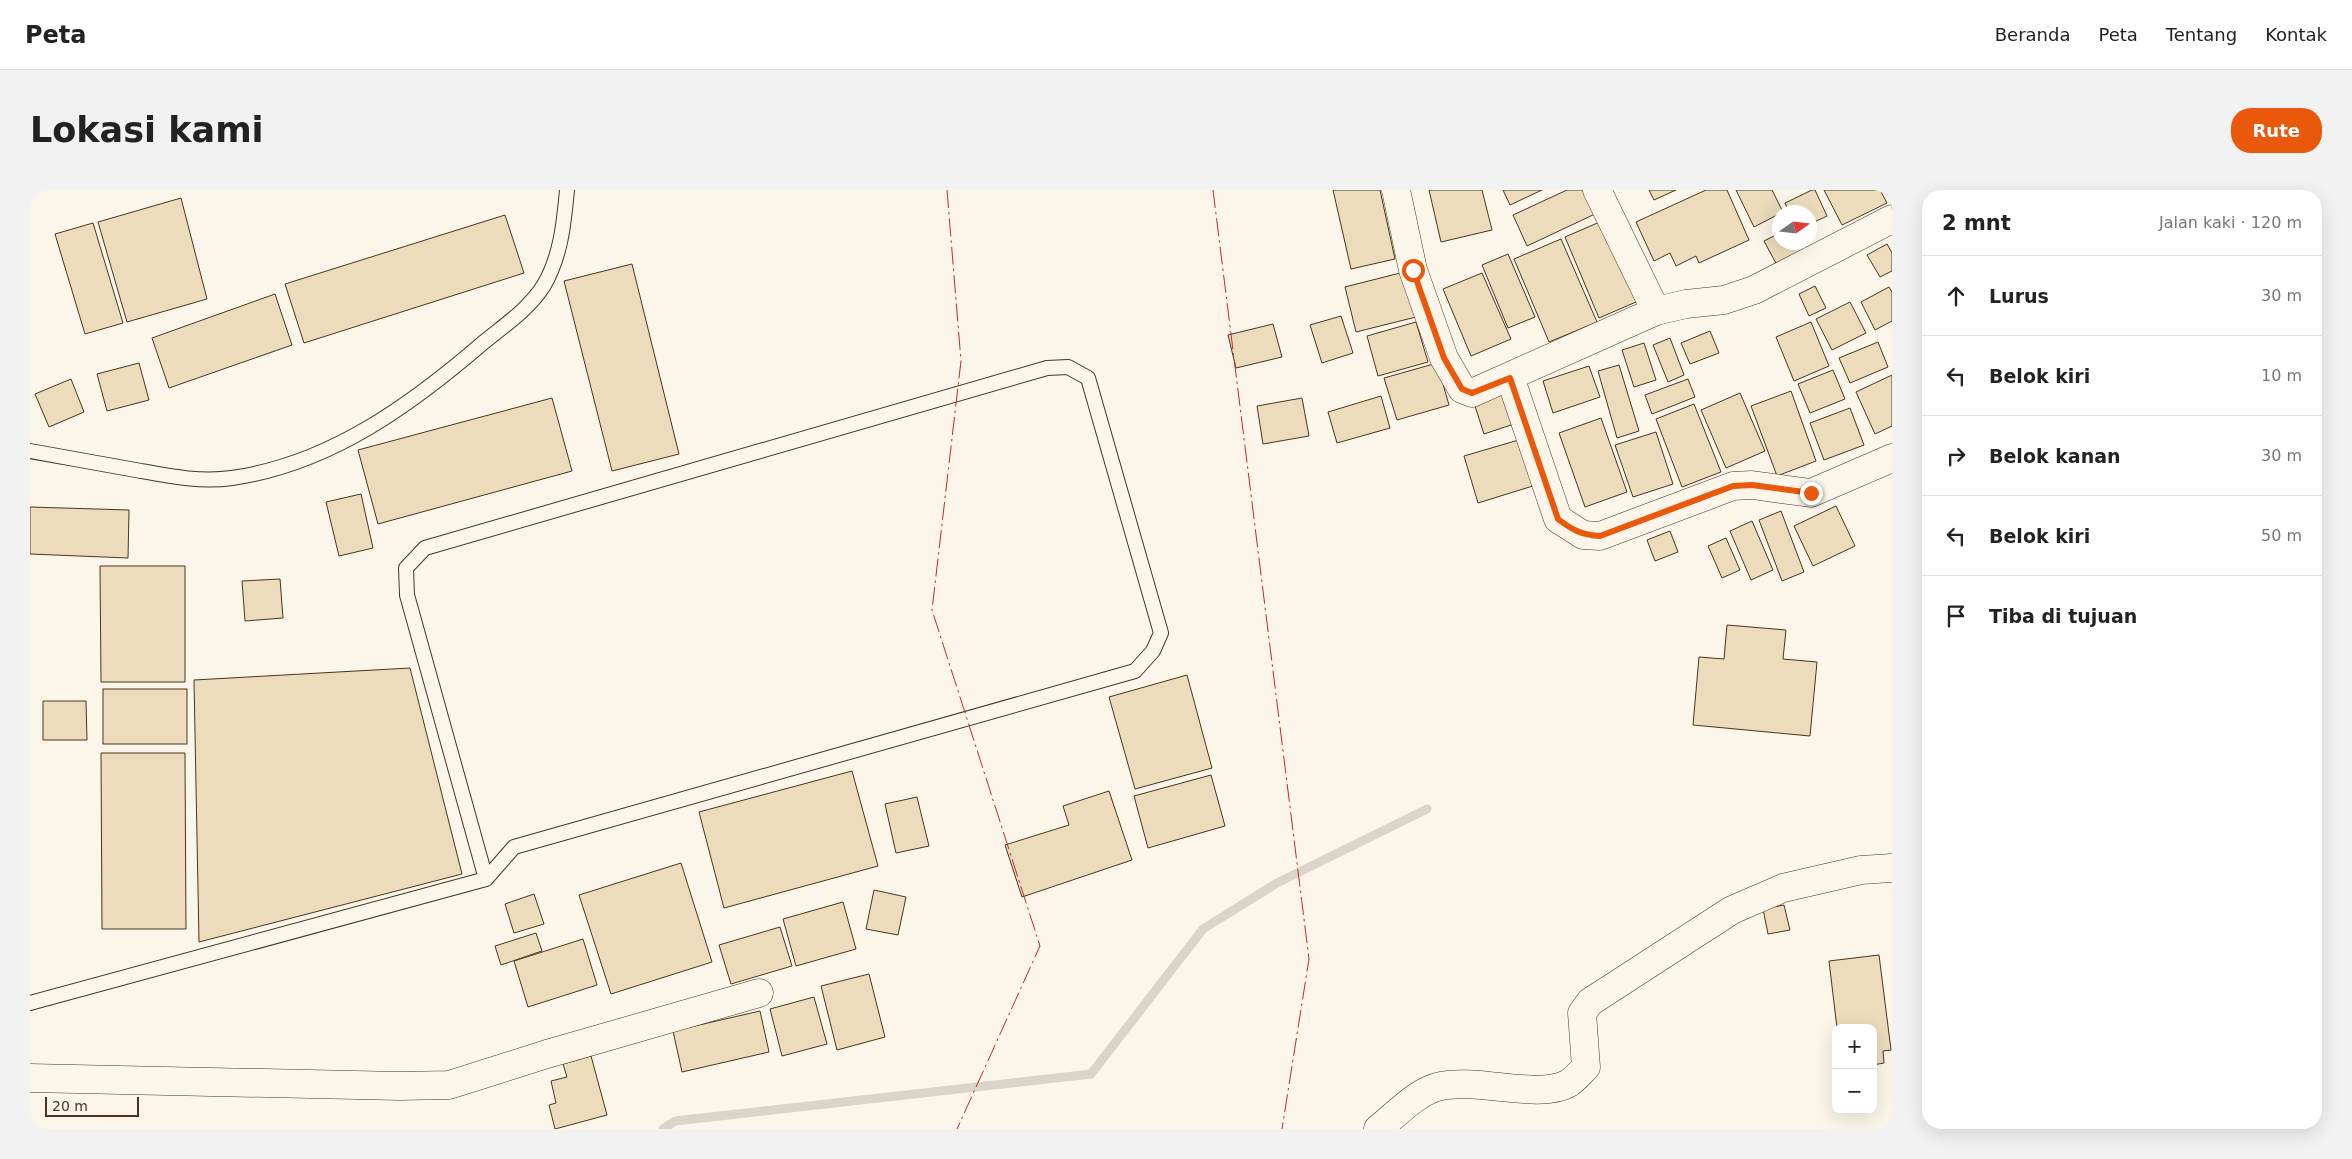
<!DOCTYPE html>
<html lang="id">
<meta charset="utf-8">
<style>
:root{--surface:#fff;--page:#f2f2f2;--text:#222;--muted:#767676;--line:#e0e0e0;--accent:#ea580c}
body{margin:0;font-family:"DejaVu Sans",sans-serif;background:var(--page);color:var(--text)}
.controls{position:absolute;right:15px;bottom:15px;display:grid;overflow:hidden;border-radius:10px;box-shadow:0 5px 20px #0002}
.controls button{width:45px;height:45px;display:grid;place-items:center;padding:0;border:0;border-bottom:1px solid var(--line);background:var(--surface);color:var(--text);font:25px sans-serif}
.compass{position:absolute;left:1742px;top:15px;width:45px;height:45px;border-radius:50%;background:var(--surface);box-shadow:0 5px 20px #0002;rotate:76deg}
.scale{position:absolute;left:15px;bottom:12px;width:94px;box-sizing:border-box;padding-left:5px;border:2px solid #4a3520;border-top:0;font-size:14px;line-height:18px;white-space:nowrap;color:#4a3520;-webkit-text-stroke:4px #fbf6e9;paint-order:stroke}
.stop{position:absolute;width:15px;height:15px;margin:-11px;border:4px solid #ea580c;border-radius:50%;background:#fff}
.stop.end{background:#ea580c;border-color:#fff;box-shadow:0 1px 5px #0008}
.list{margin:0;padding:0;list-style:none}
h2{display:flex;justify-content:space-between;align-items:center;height:65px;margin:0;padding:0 20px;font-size:21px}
h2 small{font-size:16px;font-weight:400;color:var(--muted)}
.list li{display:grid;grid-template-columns:32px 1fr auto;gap:15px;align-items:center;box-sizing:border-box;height:80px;padding:0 20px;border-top:1px solid var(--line)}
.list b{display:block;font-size:19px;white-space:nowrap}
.list em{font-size:16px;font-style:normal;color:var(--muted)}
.icon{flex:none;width:28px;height:28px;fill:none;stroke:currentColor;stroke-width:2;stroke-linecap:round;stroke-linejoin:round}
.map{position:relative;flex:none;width:1862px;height:939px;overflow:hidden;border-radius:20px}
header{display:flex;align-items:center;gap:30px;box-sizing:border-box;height:70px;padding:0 25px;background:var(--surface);border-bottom:1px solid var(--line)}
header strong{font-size:24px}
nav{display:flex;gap:28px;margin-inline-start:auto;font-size:18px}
.intro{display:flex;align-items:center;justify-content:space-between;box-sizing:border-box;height:120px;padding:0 30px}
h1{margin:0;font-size:35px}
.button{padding:12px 22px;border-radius:20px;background:var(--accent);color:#fff;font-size:18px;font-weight:700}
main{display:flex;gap:30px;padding:0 30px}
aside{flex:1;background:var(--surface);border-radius:20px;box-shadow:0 5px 20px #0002}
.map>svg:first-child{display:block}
</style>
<header>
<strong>Peta</strong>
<nav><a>Beranda</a><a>Peta</a><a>Tentang</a><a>Kontak</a></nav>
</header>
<div class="intro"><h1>Lokasi kami</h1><a class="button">Rute</a></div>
<main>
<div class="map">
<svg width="1862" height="939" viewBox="0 0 1862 939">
<rect width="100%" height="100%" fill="#fbf6e9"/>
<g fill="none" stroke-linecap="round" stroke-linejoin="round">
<polyline stroke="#dcd4c6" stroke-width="9" points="633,939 645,931 1061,884 1173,739 1247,693 1397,619"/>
</g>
<g fill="#ecdcbc" stroke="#4a3520">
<polygon points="1303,0 1350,0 1365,69 1321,79"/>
<polygon points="1399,0 1452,0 1462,40 1411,52"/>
<polygon points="1473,0 1512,0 1480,15"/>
<polygon points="1537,0 1554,0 1565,24 1497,56 1483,25"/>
<polygon points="1619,0 1646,0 1624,10"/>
<polygon points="1676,0 1697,0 1719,50 1669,73 1666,66 1646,76 1640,63 1624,71 1606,32"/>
<polygon points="1706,0 1742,0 1753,22 1724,37"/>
<polygon points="1782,0 1785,0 1797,26 1780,34 1780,22 1759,22 1755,13"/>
<polygon points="1794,0 1850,0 1857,13 1812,35"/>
<polygon points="151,8 177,109 97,132 68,32"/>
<polygon points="475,25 494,83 274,153 255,94"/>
<polygon points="1572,31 1606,112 1569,128 1535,47"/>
<polygon points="63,33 93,133 55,144 25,44"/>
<polygon points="1750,43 1750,52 1774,52 1778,61 1748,77 1734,51"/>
<polygon points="1531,49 1567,132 1519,152 1484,69"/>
<polygon points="1857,54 1862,63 1862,81 1850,87 1837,65"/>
<polygon points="1478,64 1505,127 1478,138 1452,75"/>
<polygon points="602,74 649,264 582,281 534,91"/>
<polygon points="1374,82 1386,127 1326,142 1315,97"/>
<polygon points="1452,83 1481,149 1441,166 1413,99"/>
<polygon points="1785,96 1796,118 1779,126 1769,104"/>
<polygon points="1859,97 1862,102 1862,131 1845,140 1831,112"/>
<polygon points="245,104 262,155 139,198 122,148"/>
<polygon points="1820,112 1836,143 1802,160 1786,129"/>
<polygon points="1311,126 1323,163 1292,173 1280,135"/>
<polygon points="1386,132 1398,172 1348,186 1337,146"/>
<polygon points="1781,132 1799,176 1764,191 1746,147"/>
<polygon points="1243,134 1252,167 1206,178 1198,145"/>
<polygon points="1680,141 1689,163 1660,174 1651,153"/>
<polygon points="1640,148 1654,185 1638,192 1623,155"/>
<polygon points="1848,152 1858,177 1820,193 1809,168"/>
<polygon points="1614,153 1626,190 1604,197 1592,160"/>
<polygon points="109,173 119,210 77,221 67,184"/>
<polygon points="1407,173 1419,215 1367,230 1354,188"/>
<polygon points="1589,175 1609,241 1587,248 1568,181"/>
<polygon points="1559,176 1570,207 1523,223 1513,191"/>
<polygon points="1803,180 1815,209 1780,223 1768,194"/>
<polygon points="1862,185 1862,236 1845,244 1826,202"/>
<polygon points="41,189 54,222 19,237 5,204"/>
<polygon points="1658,189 1665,207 1622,224 1615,205"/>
<polygon points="1761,201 1786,271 1747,286 1721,216"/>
<polygon points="1473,203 1484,234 1454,244 1444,213"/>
<polygon points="1710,203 1735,261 1696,278 1671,220"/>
<polygon points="1351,206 1360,238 1307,253 1298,222"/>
<polygon points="522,208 542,281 348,334 328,260"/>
<polygon points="1272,208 1279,246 1233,254 1227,216"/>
<polygon points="1664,214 1691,282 1652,297 1626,229"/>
<polygon points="1820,218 1834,255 1794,270 1780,233"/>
<polygon points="1571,228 1597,302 1555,317 1529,243"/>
<polygon points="1626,242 1643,294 1603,307 1585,255"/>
<polygon points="1492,249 1506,295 1448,313 1434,266"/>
<polygon points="331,304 343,358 309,366 296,312"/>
<polygon points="1806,316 1825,356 1783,376 1764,336"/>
<polygon points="0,317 99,320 98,368 0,364"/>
<polygon points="1751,321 1774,382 1752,391 1729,330"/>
<polygon points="1722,331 1743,380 1721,390 1700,341"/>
<polygon points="1640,341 1648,362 1625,371 1617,350"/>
<polygon points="1696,348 1710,380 1692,388 1678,356"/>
<polygon points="70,376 155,376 155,492 71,492"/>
<polygon points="250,389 253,428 215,431 212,391"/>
<polygon points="1697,435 1756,440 1753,469 1787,472 1780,546 1663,535 1669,467 1694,469"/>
<polygon points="380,478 432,684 169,752 164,490"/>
<polygon points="1157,485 1182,578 1105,599 1079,507"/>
<rect x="73" y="499" width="84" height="55"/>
<polygon points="13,511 56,511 57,550 13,550"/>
<polygon points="71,563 155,563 156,739 72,739"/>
<polygon points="822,581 848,676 694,718 669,622"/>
<polygon points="1181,585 1195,636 1118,658 1104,606"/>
<polygon points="1079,601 1102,670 992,707 975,655 1039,635 1033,616"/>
<polygon points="887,607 899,656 866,663 855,614"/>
<polygon points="651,673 682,772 581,804 549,705"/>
<polygon points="844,700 876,707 868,745 836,739"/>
<polygon points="504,704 514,734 484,743 475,714"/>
<polygon points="813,712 826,759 766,776 753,729"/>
<polygon points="1754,715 1760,740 1738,744 1733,719"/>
<polygon points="750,737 762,776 701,794 689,755"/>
<polygon points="506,743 512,761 471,775 465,756"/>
<polygon points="553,749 567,795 498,817 484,771"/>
<polygon points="1849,765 1861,860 1853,861 1854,873 1843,875 1843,838 1807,838 1799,771"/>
<polygon points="839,784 855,847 807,860 791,796"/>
<polygon points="784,807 797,854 752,866 740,819"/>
<polygon points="730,821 739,862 652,882 643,841"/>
<polygon points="561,866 577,925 525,939 519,915 526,913 521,891 537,887 533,874"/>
</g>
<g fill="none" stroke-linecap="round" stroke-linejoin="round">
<defs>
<g id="lane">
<path d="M0,261c33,6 67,12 100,18 34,6 68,14 102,9 98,-14 179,-73 252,-136 21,-17 46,-34 60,-57 17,-29 20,-63 23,-95"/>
<polyline points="0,813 456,689 484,657 1105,481 1123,461 1131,443 1058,188 1038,177 1017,178 395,358 376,378 377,405 456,689"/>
</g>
<g id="street">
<polyline points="1366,0 1383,80 1414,168 1432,199 1442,203 1626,121 1656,114 1694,110 1724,100 1862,29"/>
<polyline points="1567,0 1626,121"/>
<polyline points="1480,187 1528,329 1553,345 1570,346 1703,296 1722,295 1781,303 1862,268"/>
<polyline points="0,888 370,896 419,895 517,864 729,803"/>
<path d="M1348,939c19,-15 39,-38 63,-43 36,-8 100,14 128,-3 6,-4 12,-11 17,-16l-4,-54 8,-11 142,-92 51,-22 78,-18 31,-2"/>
</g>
</defs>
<use href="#lane" stroke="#4a3520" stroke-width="16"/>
<use href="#street" stroke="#4a3520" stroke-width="29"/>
<use href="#lane" stroke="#fbf6e9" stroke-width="14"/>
<use href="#street" stroke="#fbf6e9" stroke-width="28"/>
<g stroke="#c62828" stroke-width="1" stroke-dasharray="18 4 2.5 4" stroke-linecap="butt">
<polyline points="917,0 931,171 902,420 1010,756 927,939"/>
<polyline points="1183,0 1279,769 1252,939"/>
</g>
</g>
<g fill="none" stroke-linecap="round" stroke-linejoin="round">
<path stroke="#ea580c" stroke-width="6" d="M1383,80l31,88 18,31 10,4 38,-15 48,141c14,11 24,16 42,17l133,-50 19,-1 59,8"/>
</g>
</svg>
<div class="controls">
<button>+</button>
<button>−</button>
</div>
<svg class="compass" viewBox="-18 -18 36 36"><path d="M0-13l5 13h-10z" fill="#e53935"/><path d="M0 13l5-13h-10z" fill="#767676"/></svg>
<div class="scale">20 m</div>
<div class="stop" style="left:1383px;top:80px"></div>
<div class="stop end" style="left:1781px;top:303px"></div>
</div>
<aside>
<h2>2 mnt<small>Jalan kaki · 120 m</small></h2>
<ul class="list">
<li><svg class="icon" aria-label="ahead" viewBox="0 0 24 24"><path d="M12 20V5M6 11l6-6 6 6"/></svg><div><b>Lurus</b></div><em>30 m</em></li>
<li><svg class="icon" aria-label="left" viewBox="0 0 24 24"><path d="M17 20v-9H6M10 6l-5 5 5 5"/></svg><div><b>Belok kiri</b></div><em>10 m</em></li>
<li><svg class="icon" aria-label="right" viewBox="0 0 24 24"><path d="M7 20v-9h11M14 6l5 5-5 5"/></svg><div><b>Belok kanan</b></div><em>30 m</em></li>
<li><svg class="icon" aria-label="left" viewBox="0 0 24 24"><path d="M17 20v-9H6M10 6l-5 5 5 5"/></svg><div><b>Belok kiri</b></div><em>50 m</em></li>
<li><svg class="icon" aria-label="arrive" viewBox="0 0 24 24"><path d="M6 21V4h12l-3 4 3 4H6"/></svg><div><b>Tiba di tujuan</b></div></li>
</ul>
</aside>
</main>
